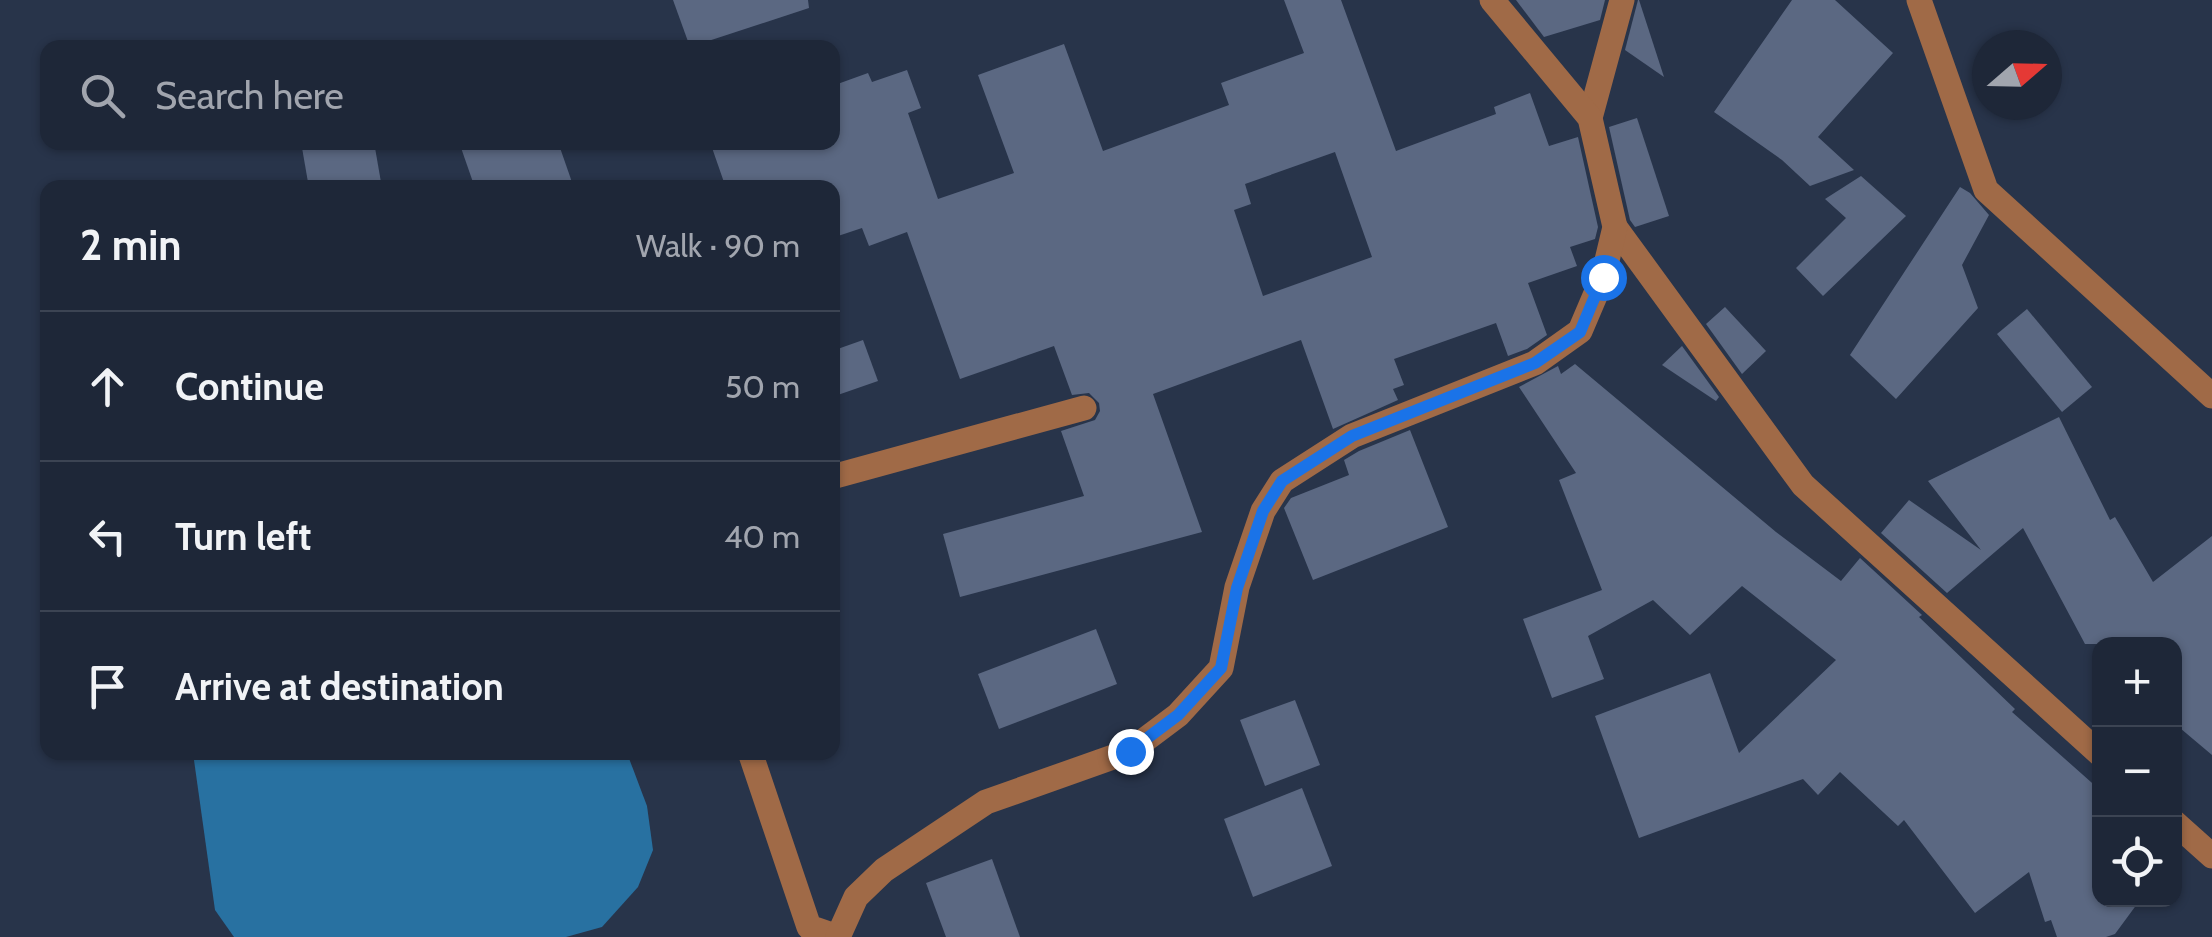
<!DOCTYPE html>
<meta charset="utf-8">
<style>
:root{--surface:#1e2738;--page:#262f40;--text:#f1f3f6;--muted:#a1a5ae;--line:#3c4453}
body{margin:0;font-family:Cabin,sans-serif;background:var(--page);color:var(--text)}
.controls{position:absolute;right:30px;bottom:30px;display:grid;overflow:hidden;border-radius:20px;box-shadow:0 2px 8px #0004}
.controls button{width:90px;height:90px;display:grid;place-items:center;padding:0;border:0;border-bottom:2px solid var(--line);background:var(--surface);color:var(--text);font:50px sans-serif}
.compass{position:absolute;left:1972px;top:30px;width:90px;height:90px;border-radius:50%;background:var(--surface);box-shadow:0 2px 8px #0004;rotate:70deg}
.stop{position:absolute;width:30px;height:30px;margin:-22px;border:8px solid #1a73e8;border-radius:50%;background:#fff}
.stop.end{background:#1a73e8;border-color:#fff;box-shadow:0 2px 10px #0008}
.list{margin:0;padding:0;list-style:none}
h2{display:flex;justify-content:space-between;align-items:center;height:130px;margin:0;padding:0 40px;font-size:42px}
h2 small{font-size:32px;font-weight:400;color:var(--muted)}
.list li{display:grid;grid-template-columns:65px 1fr auto;gap:30px;align-items:center;box-sizing:border-box;height:150px;padding:0 40px;border-top:2px solid var(--line)}
.list b{display:block;font-size:38px;white-space:nowrap}
.list em{font-size:32px;font-style:normal;color:var(--muted)}
.icon{flex:none;width:55px;height:55px;fill:none;stroke:currentColor;stroke-width:2;stroke-linecap:round;stroke-linejoin:round}
.map{position:relative;flex:none;width:2212px;height:937px;overflow:hidden}
.search{position:absolute;background:var(--surface);box-shadow:0 2px 8px #0004;left:40px;top:40px;width:800px;height:110px;display:flex;align-items:center;gap:25px;box-sizing:border-box;padding:0 35px;border-radius:20px;color:var(--muted);font-size:38px}
.panel{position:absolute;background:var(--surface);box-shadow:0 2px 8px #0004;left:40px;top:180px;width:800px;height:580px;border-radius:20px}
.map>svg:first-child{display:block}
</style>
<div class="map">
<svg width="2212" height="937" viewBox="0 0 2212 937">
<rect width="100%" height="100%" fill="#28344a"/>
<polygon fill="#2871a1" points="193,753 627,753 647,806 653,850 638,887 602,927 566,937 234,937 215,910"/>
<g fill="#5b6882" fill-rule="evenodd">
<polygon points="673,0 808,0 809,8 690,47"/>
<path d="M1284,0h57l55,151 100,-37 -2,-7 36,-14 19,53 29,-9 20,90 -3,12 -25,8 7,19 -49,17 19,52 -20,14 -19,7 -12,-33 -102,36 10,26 -11,4 5,11 -65,29 -32,-89 -148,54 49,138 -242,65 -17,-63 141,-38 -23,-65 34,-11 5,-9 -1,-8 -10,-10 -17,2 -18,-49 -94,33 -53,-147 -38,14 -7,-18 -30,10v-50h-106l-16,-46h122v-56l36,-13 4,9 35,-12 14,38 -13,5 30,86 76,-26 -36,-98 86,-31 39,107 126,-46 -8,-22 83,-30zM1335,152l37,105 -109,39 -29,-86 17,-6 -6,-20z"/>
<polygon points="1516,0 1605,0 1600,20 1544,37"/>
<polygon points="1638,0 1639,0 1664,77 1625,50"/>
<polygon points="1792,0 1835,0 1893,53 1818,137 1854,170 1810,186 1782,160 1714,112"/>
<polygon points="1637,118 1669,216 1635,227 1630,220 1609,127"/>
<polygon points="301,142 374,142 382,188 309,188"/>
<polygon points="459,142 558,142 574,188 475,188"/>
<polygon points="1861,176 1906,216 1823,296 1796,268 1846,218 1825,199"/>
<polygon points="1960,187 1970,193 1989,215 1962,265 1978,308 1896,399 1850,355"/>
<polygon points="1725,307 1766,351 1742,374 1706,324"/>
<polygon points="2027,309 2092,387 2062,412 1997,334"/>
<polygon points="863,340 878,381 832,397 832,351"/>
<polygon points="1682,346 1719,397 1716,401 1662,365"/>
<polygon points="1575,364 1776,532 1841,581 1860,558 1922,615 1919,617 2015,709 2012,712 2100,790 2100,900 2140,900 2115,934 2106,937 2057,937 2051,920 2045,922 2029,872 1975,913 1904,820 1898,826 1840,772 1818,795 1803,779 1639,838 1595,716 1710,673 1739,753 1836,660 1742,586 1690,635 1653,600 1588,636 1604,679 1552,698 1523,619 1602,590 1559,480 1576,473 1519,387 1558,366 1561,374"/>
<polygon points="2059,417 2110,520 2115,517 2153,582 2212,536 2212,755 2174,723 2174,644 2085,644 2023,528 1947,593 1881,533 1909,500 1981,550 1928,481"/>
<polygon points="1410,430 1448,527 1313,580 1284,508 1291,498 1349,475 1344,460 1359,451"/>
<polygon points="1096,629 1117,684 999,729 978,674"/>
<polygon points="1295,700 1320,765 1265,786 1240,720"/>
<polygon points="1302,788 1332,866 1253,897 1224,819"/>
<polygon points="992,859 1020,937 946,937 926,883"/>
</g>
<g fill="none" stroke-linecap="round" stroke-linejoin="round">
<g stroke="#a06a47" stroke-width="25">
<polyline points="1919,0 1986,190 2212,396"/>
<polyline points="1590,118 1622,0"/>
<polyline points="1615,227 1803,485 2100,754"/>
<polyline points="832,477 1084,408"/>
<polyline points="750,752 809,927 838,937"/>
<polyline points="2174,822 2212,856"/>
<polyline points="838,937 856,897 884,870 986,802 1130,751 1178,715 1221,668 1237,587 1263,511 1282,481 1352,436 1535,363 1580,331 1603,277 1615,227 1590,118 1492,0"/>
</g>
</g>
<g fill="none" stroke-linecap="round" stroke-linejoin="round">
<polyline stroke="#1a73e8" stroke-width="12" points="1130,751 1178,715 1221,668 1237,588 1263,511 1282,481 1352,436 1535,363 1580,332 1603,277"/>
</g>
</svg>
<div class="controls">
<button>+</button>
<button>−</button>
<button><svg class="icon" aria-label="locate" viewBox="0 0 24 24"><circle cx="12" cy="12" r="6"/><path d="M12 2v4M12 18v4M2 12h4M18 12h4"/></svg></button>
</div>
<svg class="compass" viewBox="-18 -18 36 36"><path d="M0-13l5 13h-10z" fill="#e53935"/><path d="M0 13l5-13h-10z" fill="#a1a5ae"/></svg>
<div class="stop" style="left:1603px;top:277px"></div>
<div class="stop end" style="left:1130px;top:751px"></div>
<div class="search"><svg class="icon" aria-label="search" viewBox="0 0 24 24"><circle cx="10" cy="10" r="6"/><path d="M15 15l6 6"/></svg>Search here</div>
<section class="panel">
<h2>2 min<small>Walk · 90 m</small></h2>
<ul class="list">
<li><svg class="icon" aria-label="ahead" viewBox="0 0 24 24"><path d="M12 20V5M6 11l6-6 6 6"/></svg><div><b>Continue</b></div><em>50 m</em></li>
<li><svg class="icon" aria-label="left" viewBox="0 0 24 24"><path d="M17 20v-9H6M10 6l-5 5 5 5"/></svg><div><b>Turn left</b></div><em>40 m</em></li>
<li><svg class="icon" aria-label="arrive" viewBox="0 0 24 24"><path d="M6 21V4h12l-3 4 3 4H6"/></svg><div><b>Arrive at destination</b></div></li>
</ul>
</section>
</div>
